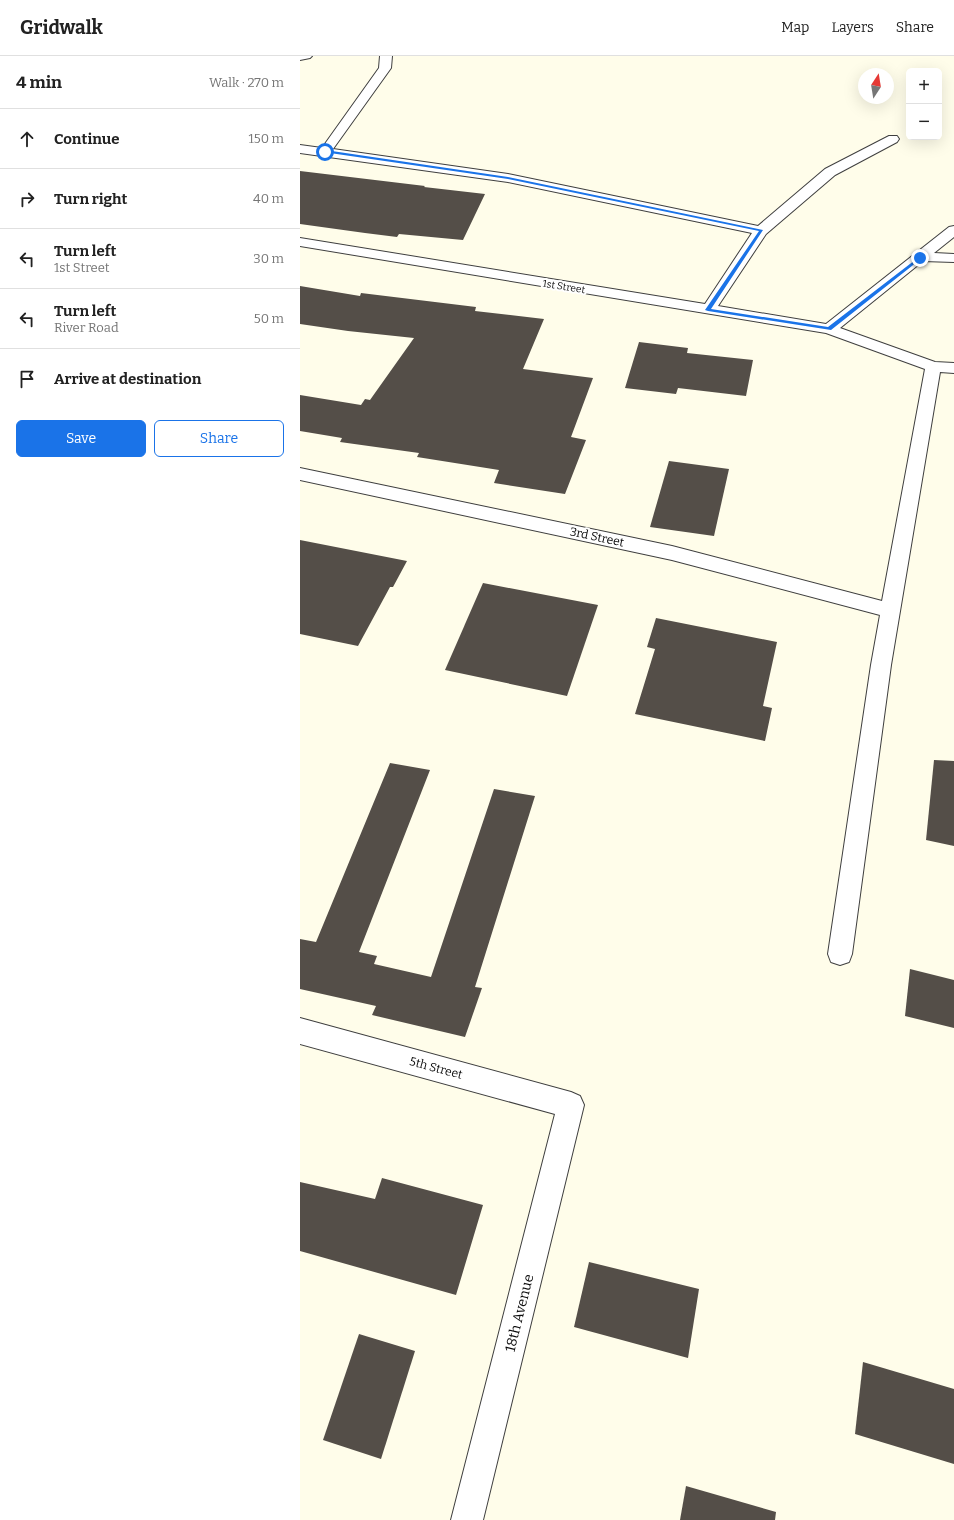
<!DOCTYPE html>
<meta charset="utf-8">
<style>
:root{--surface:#fff;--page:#f2f2f2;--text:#222;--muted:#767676;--line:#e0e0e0;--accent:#1a73e8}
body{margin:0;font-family:Bitter,serif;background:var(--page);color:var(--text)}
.controls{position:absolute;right:12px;top:12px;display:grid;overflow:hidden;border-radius:6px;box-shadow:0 4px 16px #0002}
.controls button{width:36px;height:36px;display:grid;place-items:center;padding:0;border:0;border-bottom:1px solid var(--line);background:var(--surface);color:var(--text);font:20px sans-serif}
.compass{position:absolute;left:558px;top:12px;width:36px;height:36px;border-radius:50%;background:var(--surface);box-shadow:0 4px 16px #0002;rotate:12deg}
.stop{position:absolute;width:12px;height:12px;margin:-9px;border:3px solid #1a73e8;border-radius:50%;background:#fff}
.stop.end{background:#1a73e8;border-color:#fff;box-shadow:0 1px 4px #0008}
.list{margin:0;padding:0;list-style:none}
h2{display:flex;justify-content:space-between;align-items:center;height:52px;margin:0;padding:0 16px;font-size:17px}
h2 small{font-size:13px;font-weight:400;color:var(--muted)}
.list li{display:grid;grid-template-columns:26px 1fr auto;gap:12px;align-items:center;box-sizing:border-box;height:60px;padding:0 16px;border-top:1px solid var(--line)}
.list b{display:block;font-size:15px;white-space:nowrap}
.list p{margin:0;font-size:13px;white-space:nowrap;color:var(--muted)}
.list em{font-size:13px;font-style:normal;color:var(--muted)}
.actions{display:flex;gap:8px;padding:12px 16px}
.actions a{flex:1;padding:9px 0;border:1px solid var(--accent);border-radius:6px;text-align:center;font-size:14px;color:var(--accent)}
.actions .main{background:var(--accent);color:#fff}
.icon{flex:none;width:22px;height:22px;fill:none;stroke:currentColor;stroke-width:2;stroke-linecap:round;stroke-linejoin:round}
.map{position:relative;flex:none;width:654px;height:1464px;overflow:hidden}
header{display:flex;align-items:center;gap:24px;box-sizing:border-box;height:56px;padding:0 20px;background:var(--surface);border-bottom:1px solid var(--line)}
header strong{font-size:19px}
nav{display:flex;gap:22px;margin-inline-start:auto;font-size:14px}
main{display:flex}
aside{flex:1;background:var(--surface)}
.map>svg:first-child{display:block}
</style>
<header>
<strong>Gridwalk</strong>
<nav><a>Map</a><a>Layers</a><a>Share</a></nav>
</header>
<main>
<aside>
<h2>4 min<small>Walk · 270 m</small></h2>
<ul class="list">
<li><svg class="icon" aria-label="ahead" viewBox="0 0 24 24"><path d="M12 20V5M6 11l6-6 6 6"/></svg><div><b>Continue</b></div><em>150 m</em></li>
<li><svg class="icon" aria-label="right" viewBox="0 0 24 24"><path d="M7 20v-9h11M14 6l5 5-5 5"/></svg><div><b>Turn right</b></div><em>40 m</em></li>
<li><svg class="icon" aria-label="left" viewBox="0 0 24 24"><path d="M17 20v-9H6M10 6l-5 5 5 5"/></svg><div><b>Turn left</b><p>1st Street</p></div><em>30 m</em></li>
<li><svg class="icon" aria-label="left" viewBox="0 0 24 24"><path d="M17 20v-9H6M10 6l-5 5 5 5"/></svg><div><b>Turn left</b><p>River Road</p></div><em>50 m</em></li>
<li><svg class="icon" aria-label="arrive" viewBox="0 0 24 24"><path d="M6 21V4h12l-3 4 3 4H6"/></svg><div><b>Arrive at destination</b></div></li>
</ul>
<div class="actions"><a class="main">Save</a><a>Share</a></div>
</aside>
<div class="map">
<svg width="654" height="1464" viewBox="0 0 654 1464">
<rect width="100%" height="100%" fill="#fffdea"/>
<g fill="#544e48">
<polygon points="0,115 125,130 124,131 185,138 163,184 99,178 97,181 65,177 0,168"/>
<polygon points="0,230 60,240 61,237 176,251 175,255 244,263 223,313 293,322 271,381 286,384 265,438 194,427 199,414 117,401 119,397 40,386 42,382 0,375 0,339 61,349 65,343 70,344 114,282 48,275 0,268"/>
<polygon points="339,286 388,292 387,297 453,304 446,340 378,332 376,338 325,332"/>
<polygon points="369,405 429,413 414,480 350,471"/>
<polygon points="0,484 107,505 93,531 90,531 58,590 0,578"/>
<polygon points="183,527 298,549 267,640 145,614"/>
<polygon points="356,562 477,586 463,650 472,652 465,685 335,658 355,593 347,591"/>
<polygon points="634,704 654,705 654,790 626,784"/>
<polygon points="90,707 130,714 59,896 77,900 74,908 131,921 194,733 235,740 175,931 182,932 165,981 72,959 76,950 0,933 0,883 16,886"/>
<polygon points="610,913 654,924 654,972 605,960"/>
<polygon points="82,1122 183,1149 156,1239 0,1195 0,1126 75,1143"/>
<polygon points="289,1206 399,1233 388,1302 274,1271"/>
<polygon points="59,1278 115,1295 81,1403 23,1384"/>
<polygon points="563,1306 654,1333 654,1408 555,1378"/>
<polygon points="386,1430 476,1456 475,1464 380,1464"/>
</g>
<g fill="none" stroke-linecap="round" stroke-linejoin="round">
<defs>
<g id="street">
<polygon points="0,0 12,0 10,2 0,4"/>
<polygon points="80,0 92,0 91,12 33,93 208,118 458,170 525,113 589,80 597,80 599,83 597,86 535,119 466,178 418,250 526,268 649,171 654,170 654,181 634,197 654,198 654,206 623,205 540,272 635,306 654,307 654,317 640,316 591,609 552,898 549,906 540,909 531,906 528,898 571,609 580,559 372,504 0,424 0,412 372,490 582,545 625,313 526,277 0,190 0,182 405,248 452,177 208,126 0,97 0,89 22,92 79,12"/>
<polygon points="0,962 271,1036 280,1040 284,1049 183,1464 151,1464 255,1058 0,988"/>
</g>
</defs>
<use href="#street" stroke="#3f3f3f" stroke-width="2"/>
<use href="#street" fill="#fff" fill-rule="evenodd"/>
</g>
<polygon fill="#1a73e8" points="25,94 208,121 463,174 411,253 528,271 619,201 622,202 531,274 408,255 405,254 459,175 208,123 23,96"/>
<g text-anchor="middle" stroke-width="4" stroke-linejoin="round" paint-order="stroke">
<g font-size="10" fill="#0c0c0c" stroke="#fff">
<text transform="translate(264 230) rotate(9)" y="4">1st Street</text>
</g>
<g font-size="12" fill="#0c0c0c" stroke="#fff">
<text transform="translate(297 481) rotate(12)" y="4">3rd Street</text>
<text transform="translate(136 1012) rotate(15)" y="4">5th Street</text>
</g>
<g font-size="14" fill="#0c0c0c" stroke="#fff">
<text transform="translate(219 1257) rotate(-76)" y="5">18th Avenue</text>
</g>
</g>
</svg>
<div class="controls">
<button>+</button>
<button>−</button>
</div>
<svg class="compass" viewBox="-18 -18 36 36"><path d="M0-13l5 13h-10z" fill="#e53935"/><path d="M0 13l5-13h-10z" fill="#767676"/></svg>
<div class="stop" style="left:25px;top:96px"></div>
<div class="stop end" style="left:620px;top:202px"></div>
</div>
</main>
